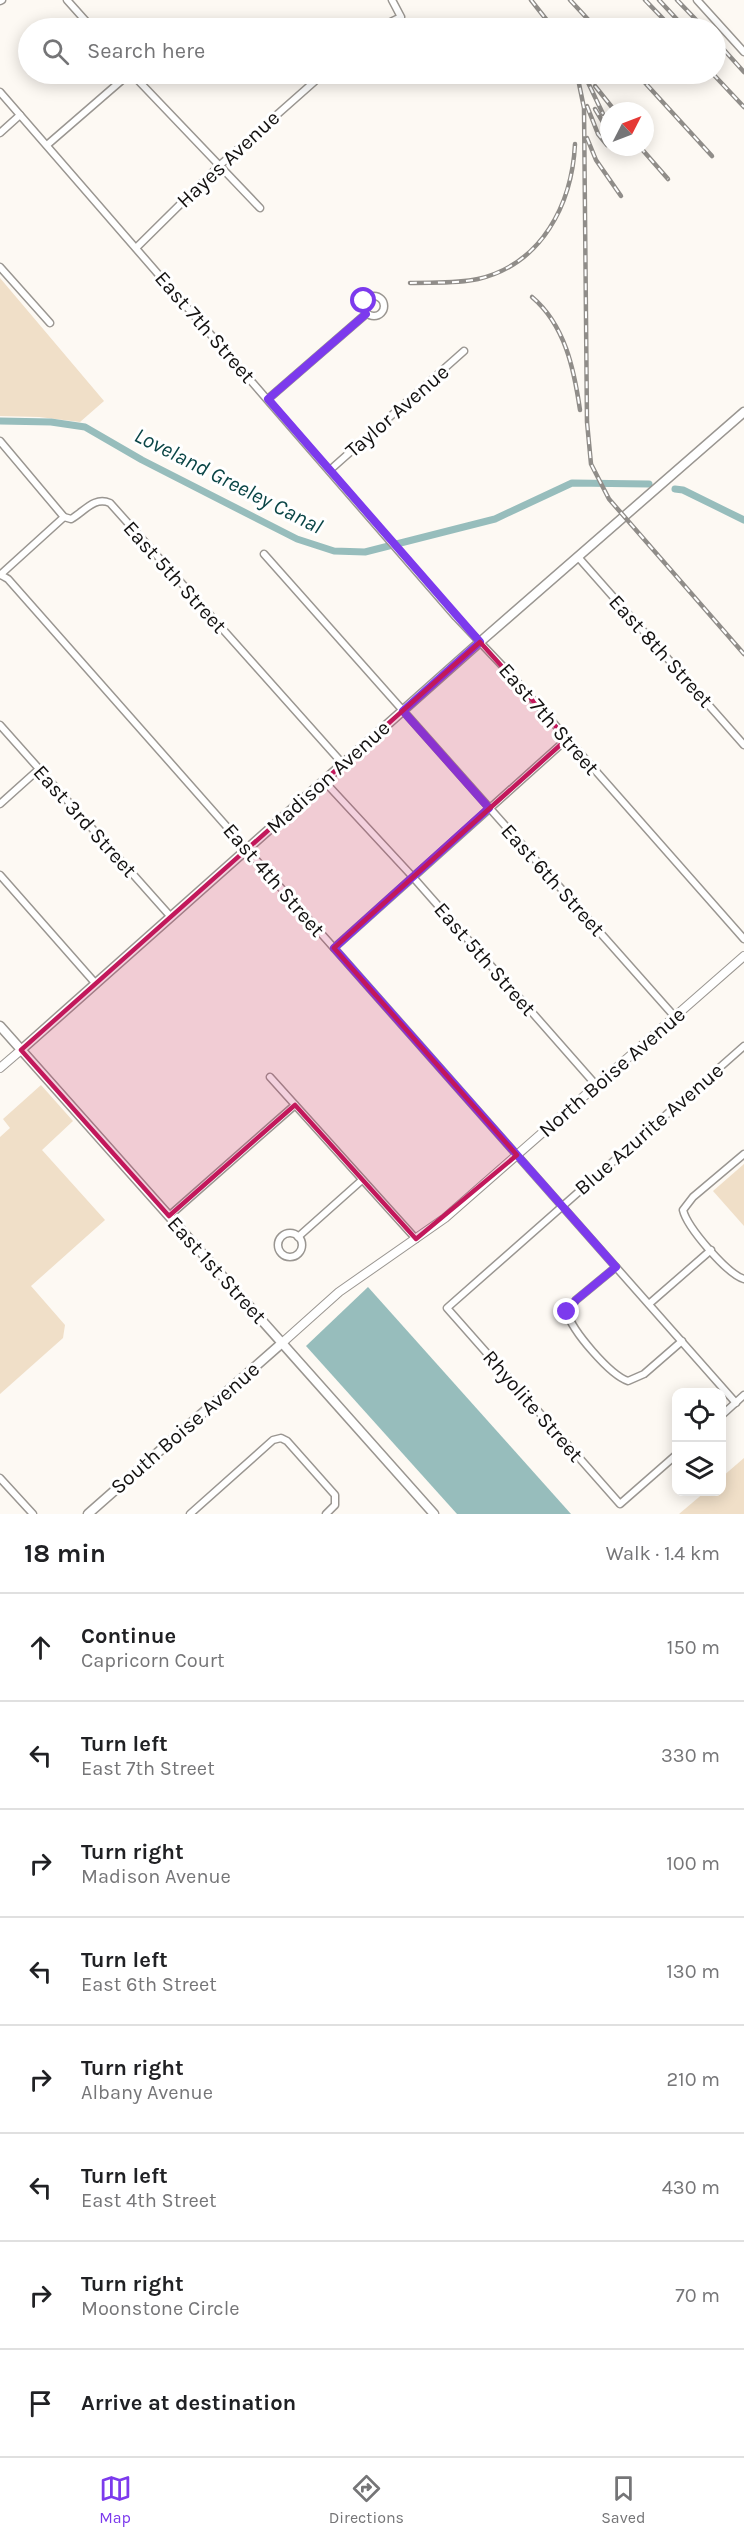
<!DOCTYPE html>
<meta charset="utf-8">
<style>
:root{--surface:#fff;--page:#f6f6f6;--text:#202124;--muted:#757577;--line:#e0e0e0;--accent:#7c3aed}
body{margin:0;font-family:Karla,sans-serif;background:var(--page);color:var(--text)}
.controls{position:absolute;right:18px;bottom:18px;display:grid;overflow:hidden;border-radius:12px;box-shadow:0 3px 15px #0003}
.controls button{width:54px;height:54px;display:grid;place-items:center;padding:0;border:0;border-bottom:2px solid var(--line);background:var(--surface);color:var(--text);font:30px sans-serif}
.compass{position:absolute;left:600px;top:102px;width:54px;height:54px;border-radius:50%;background:var(--surface);box-shadow:0 3px 15px #0003;rotate:48deg}
.stop{position:absolute;width:18px;height:18px;margin:-14px;border:4px solid #7c3aed;border-radius:50%;background:#fff}
.stop.end{background:#7c3aed;border-color:#fff;box-shadow:0 2px 6px #0008}
.list{margin:0;padding:0;list-style:none}
h2{display:flex;justify-content:space-between;align-items:center;height:78px;margin:0;padding:0 24px;font-size:26px}
h2 small{font-size:20px;font-weight:400;color:var(--muted)}
.list li{display:grid;grid-template-columns:39px 1fr auto;gap:18px;align-items:center;box-sizing:border-box;height:108px;padding:0 24px;border-top:2px solid var(--line)}
.list b{display:block;font-size:22px;white-space:nowrap}
.list p{margin:0;font-size:20px;white-space:nowrap;color:var(--muted)}
.list em{font-size:20px;font-style:normal;color:var(--muted)}
.icon{flex:none;width:33px;height:33px;fill:none;stroke:currentColor;stroke-width:2;stroke-linecap:round;stroke-linejoin:round}
.map{position:relative;flex:none;width:744px;height:1514px;overflow:hidden}
.search{position:absolute;background:var(--surface);box-shadow:0 3px 15px #0003;left:18px;right:18px;top:18px;height:66px;display:flex;align-items:center;gap:15px;box-sizing:border-box;padding:0 21px;border-radius:33px;color:var(--muted);font-size:22px}
.sheet{height:942px;background:var(--surface)}
nav{display:flex;justify-content:space-around;align-items:center;box-sizing:border-box;height:84px;border-top:2px solid var(--line);background:var(--surface);font-size:16px;color:var(--muted)}
nav a{display:grid;justify-items:center;gap:3px}
nav .on{color:var(--accent)}
.map>svg:first-child{display:block}
</style>
<div class="map">
<svg width="744" height="1514" viewBox="0 0 744 1514">
<rect width="100%" height="100%" fill="#fdf9f3"/>
<g fill="#f0dfc8">
<polygon points="0,278 104,401 80,422 39,417 0,416"/>
<polygon points="41,1085 73,1121 42,1150 105,1220 31,1286 65,1325 63,1338 0,1394 0,1137 10,1128 3,1119"/>
<polygon points="744,1164 744,1226 713,1191"/>
<polygon points="744,1458 744,1514 679,1514 705,1492 722,1492 722,1477"/>
</g>
<polygon fill="#97bdbc" points="368,1287 571,1514 457,1514 306,1346"/>
<g fill="none" stroke-linecap="round" stroke-linejoin="round">
<g stroke="#97bdbc" stroke-width="7">
<polyline points="0,421 51,422 85,427 142,460 297,539 334,551 365,552 495,519 572,483 649,484"/>
<polyline points="675,489 683,490 744,520"/>
</g>
<defs>
<g id="minor">
<polyline points="67,0 92,28"/>
<polyline points="697,0 744,52"/>
<polyline points="0,1 2,0"/>
<polyline points="378,28 401,17 392,0"/>
<polyline points="132,74 260,208"/>
<polyline points="0,92 456,617 512,676 744,939"/>
<polyline points="0,133 20,115"/>
<polyline points="47,145 129,74"/>
<polyline points="136,248 220,165 323,74"/>
<polyline points="0,267 50,323"/>
<circle cx="374" cy="306" r="10"/>
<polyline points="268,399 366,314"/>
<path d="M0,441l64,76 7,2c13,-7 23,-23 39,-16l233,261"/>
<polyline points="330,470 464,351"/>
<polyline points="264,554 675,1017"/>
<polyline points="578,557 744,745"/>
<polyline points="0,575 64,517"/>
<polyline points="1,575 8,579 736,1403"/>
<polyline points="0,725 171,917"/>
<polyline points="324,781 412,876 596,1085"/>
<polyline points="0,804 39,769"/>
<polyline points="0,875 96,984"/>
<polyline points="334,948 567,739"/>
<polyline points="270,1077 416,1239"/>
<path d="M744,1154l-51,43 -10,13c4,17 44,64 61,69"/>
<polyline points="169,1216 295,1105"/>
<circle cx="290" cy="1245" r="12"/>
<polyline points="298,1237 362,1180"/>
<path d="M616,1267l-40,33 -9,12c5,19 43,63 61,69l16,-7 38,-33"/>
<polyline points="649,1304 711,1250"/>
<polyline points="722,1415 744,1395"/>
<polyline points="676,1455 620,1504 447,1308 744,1046"/>
<polyline points="0,1478 33,1514"/>
<polyline points="190,1514 273,1440 281,1438 287,1441 335,1495 335,1505 326,1514"/>
</g>
<g id="tertiary">
<polyline points="0,1068 21,1050"/>
<polyline points="282,1343 339,1292 445,1218 744,956"/>
</g>
<g id="secondary">
<polyline points="0,1026 434,1514"/>
<polyline points="21,1050 480,642 744,412"/>
<polyline points="88,1514 282,1343"/>
</g>
</defs>
<use href="#minor" stroke="#9a9691" stroke-width="9"/>
<use href="#tertiary" stroke="#9a9691" stroke-width="10"/>
<use href="#secondary" stroke="#9a9691" stroke-width="11"/>
<use href="#minor" stroke="#fff" stroke-width="6"/>
<use href="#tertiary" stroke="#fff" stroke-width="8"/>
<use href="#secondary" stroke="#fff" stroke-width="8"/>
<defs>
<g id="rail">
<polyline points="531,0 553,28"/>
<polyline points="570,0 596,28"/>
<polyline points="645,0 672,28"/>
<polyline points="659,0 685,28"/>
<polyline points="677,0 704,28"/>
<polyline points="716,41 744,72"/>
<polyline points="577,74 584,108 587,422 591,464 609,499 744,654"/>
<polyline points="584,74 603,114"/>
<polyline points="637,74 712,156"/>
<polyline points="713,74 744,107"/>
<polyline points="595,86 615,111"/>
<polyline points="587,106 598,134 607,145"/>
<polyline points="595,109 609,132"/>
<polyline points="587,138 596,160 621,196"/>
<polyline points="640,147 668,179"/>
<path d="M410,283c22,-1 46,1 68,-4 64,-15 94,-75 97,-135"/>
<path d="M532,297c33,28 42,72 48,113"/>
</g>
</defs>
<use href="#rail" stroke="#908d89" stroke-width="4.5"/>
<use href="#rail" stroke="#fff" stroke-width="2" stroke-dasharray="7" stroke-linecap="butt"/>
</g>
<g fill="none" stroke-linecap="round" stroke-linejoin="round">
<polyline stroke="#7c3aed" stroke-width="8" points="364,301 363,308 366,314 268,399 480,642 403,711 489,808 334,948 616,1267 576,1300 567,1312"/>
</g>
<path fill="#c2185b" fill-opacity="0.2" stroke="#c2185b" stroke-width="4.5" stroke-linejoin="round" d="M480,642l87,97 -233,209 183,207 -101,84 -121,-134 -126,111 -148,-166z"/>
<g text-anchor="middle" stroke-width="6" stroke-linejoin="round" paint-order="stroke">
<g font-size="21" fill="#141211" stroke="#fff">
<text transform="translate(228 159) rotate(-43)" y="7">Hayes Avenue</text>
<text transform="translate(205 327) rotate(49)" y="7">East 7th Street</text>
<text transform="translate(397 411) rotate(-41)" y="7">Taylor Avenue</text>
<text transform="translate(175 577) rotate(48)" y="7">East 5th Street</text>
<text transform="translate(661 651) rotate(48)" y="7">East 8th Street</text>
<text transform="translate(549 719) rotate(49)" y="7">East 7th Street</text>
<text transform="translate(328 777) rotate(-42)" y="7">Madison Avenue</text>
<text transform="translate(85 821) rotate(48)" y="7">East 3rd Street</text>
<text transform="translate(274 880) rotate(49)" y="7">East 4th Street</text>
<text transform="translate(553 880) rotate(48)" y="7">East 6th Street</text>
<text transform="translate(485 959) rotate(49)" y="7">East 5th Street</text>
<text transform="translate(612 1072) rotate(-41)" y="7">North Boise Avenue</text>
<text transform="translate(649 1129) rotate(-41)" y="7">Blue Azurite Avenue</text>
<text transform="translate(217 1270) rotate(48)" y="7">East 1st Street</text>
<text transform="translate(533 1406) rotate(49)" y="7">Rhyolite Street</text>
<text transform="translate(185 1428) rotate(-41)" y="7">South Boise Avenue</text>
</g>
<g font-size="22" font-style="italic" fill="#0a4546" stroke="#fff">
<text transform="translate(229 480) rotate(27)" y="8">Loveland Greeley Canal</text>
</g>
</g>
</svg>
<div class="controls">
<button><svg class="icon" aria-label="locate" viewBox="0 0 24 24"><circle cx="12" cy="12" r="6"/><path d="M12 2v4M12 18v4M2 12h4M18 12h4"/></svg></button>
<button><svg class="icon" aria-label="layers" viewBox="0 0 24 24"><path d="M12 4l9 5-9 5-9-5zM3 14l9 5 9-5"/></svg></button>
</div>
<svg class="compass" viewBox="-18 -18 36 36"><path d="M0-13l5 13h-10z" fill="#e53935"/><path d="M0 13l5-13h-10z" fill="#757577"/></svg>
<div class="stop" style="left:364px;top:301px"></div>
<div class="stop end" style="left:567px;top:1312px"></div>
<div class="search"><svg class="icon" aria-label="search" viewBox="0 0 24 24"><circle cx="10" cy="10" r="6"/><path d="M15 15l6 6"/></svg>Search here</div>
</div>
<section class="sheet">
<h2>18 min<small>Walk · 1.4 km</small></h2>
<ul class="list">
<li><svg class="icon" aria-label="ahead" viewBox="0 0 24 24"><path d="M12 20V5M6 11l6-6 6 6"/></svg><div><b>Continue</b><p>Capricorn Court</p></div><em>150 m</em></li>
<li><svg class="icon" aria-label="left" viewBox="0 0 24 24"><path d="M17 20v-9H6M10 6l-5 5 5 5"/></svg><div><b>Turn left</b><p>East 7th Street</p></div><em>330 m</em></li>
<li><svg class="icon" aria-label="right" viewBox="0 0 24 24"><path d="M7 20v-9h11M14 6l5 5-5 5"/></svg><div><b>Turn right</b><p>Madison Avenue</p></div><em>100 m</em></li>
<li><svg class="icon" aria-label="left" viewBox="0 0 24 24"><path d="M17 20v-9H6M10 6l-5 5 5 5"/></svg><div><b>Turn left</b><p>East 6th Street</p></div><em>130 m</em></li>
<li><svg class="icon" aria-label="right" viewBox="0 0 24 24"><path d="M7 20v-9h11M14 6l5 5-5 5"/></svg><div><b>Turn right</b><p>Albany Avenue</p></div><em>210 m</em></li>
<li><svg class="icon" aria-label="left" viewBox="0 0 24 24"><path d="M17 20v-9H6M10 6l-5 5 5 5"/></svg><div><b>Turn left</b><p>East 4th Street</p></div><em>430 m</em></li>
<li><svg class="icon" aria-label="right" viewBox="0 0 24 24"><path d="M7 20v-9h11M14 6l5 5-5 5"/></svg><div><b>Turn right</b><p>Moonstone Circle</p></div><em>70 m</em></li>
<li><svg class="icon" aria-label="arrive" viewBox="0 0 24 24"><path d="M6 21V4h12l-3 4 3 4H6"/></svg><div><b>Arrive at destination</b></div></li>
</ul>
</section>
<nav>
<a class="on"><svg class="icon" aria-label="map" viewBox="0 0 24 24"><path d="M3 6l6-2 6 2 6-2v14l-6 2-6-2-6 2zM9 4v14M15 6v14"/></svg>Map</a>
<a><svg class="icon" aria-label="directions" viewBox="0 0 24 24"><path d="M12 3l9 9-9 9-9-9zM9 14v-3h6M13 9l2 2-2 2"/></svg>Directions</a>
<a><svg class="icon" aria-label="saved" viewBox="0 0 24 24"><path d="M7 4h10v16l-5-4-5 4z"/></svg>Saved</a>
</nav>
